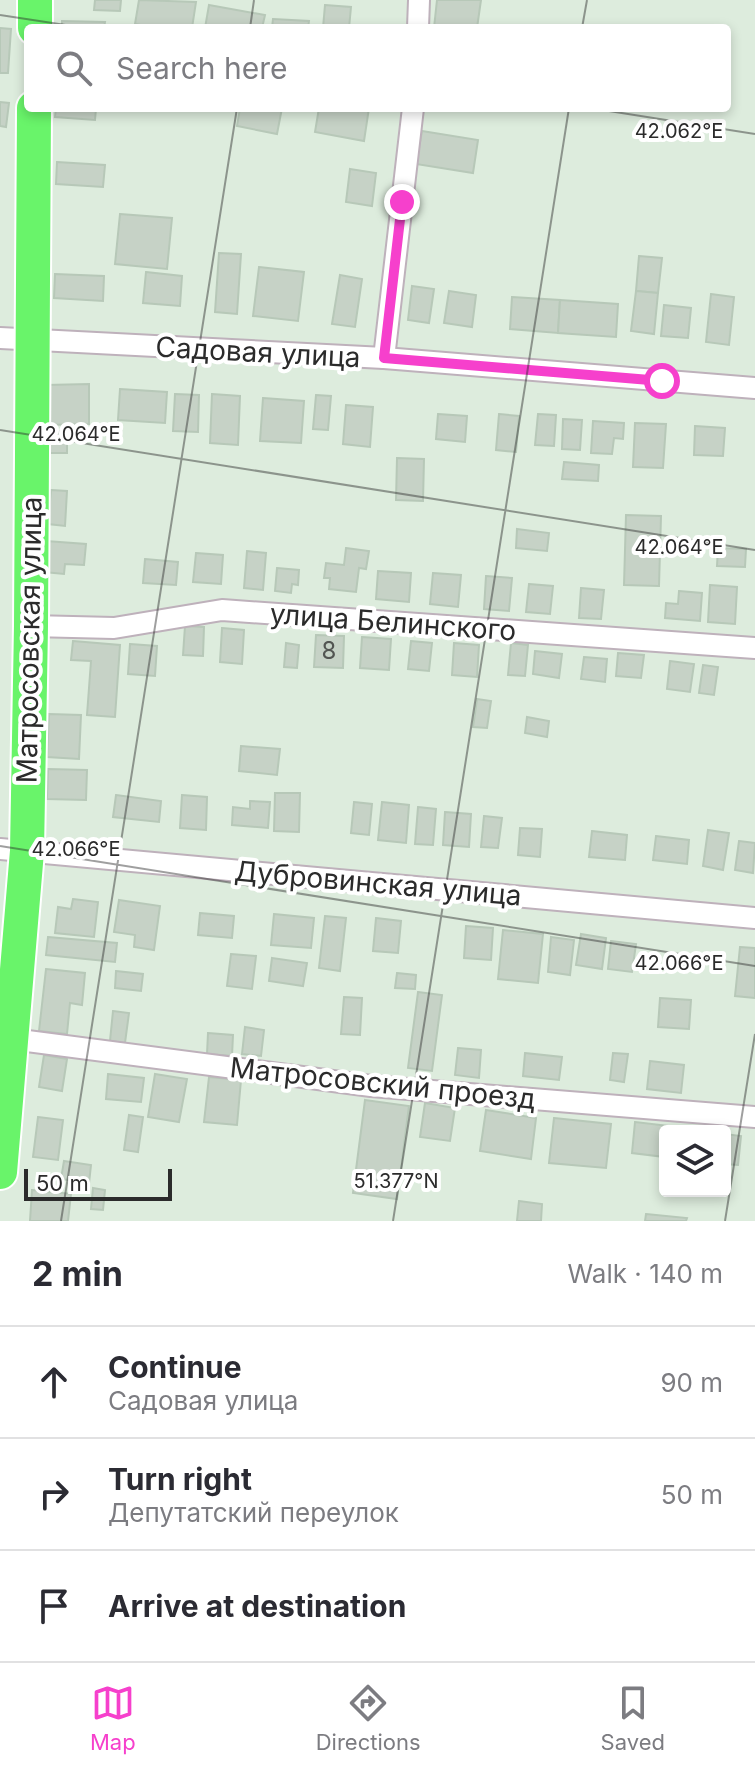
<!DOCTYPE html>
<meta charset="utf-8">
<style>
:root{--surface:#fff;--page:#f2f2f3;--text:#2b2b33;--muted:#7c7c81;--line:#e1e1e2;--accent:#f640cc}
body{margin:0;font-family:Inter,sans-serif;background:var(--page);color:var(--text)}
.controls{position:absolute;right:24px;bottom:24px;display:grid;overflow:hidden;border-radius:8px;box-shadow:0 4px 12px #0003}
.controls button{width:72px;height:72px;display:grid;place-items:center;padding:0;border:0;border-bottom:2px solid var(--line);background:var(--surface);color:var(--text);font:40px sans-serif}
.scale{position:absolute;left:24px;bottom:20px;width:148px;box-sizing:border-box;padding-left:8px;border:4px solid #2b2b2b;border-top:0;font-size:22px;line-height:28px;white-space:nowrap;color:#2b2b2b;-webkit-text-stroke:6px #fff;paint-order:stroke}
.stop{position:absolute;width:24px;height:24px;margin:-18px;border:6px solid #f640cc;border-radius:50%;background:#fff}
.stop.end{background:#f640cc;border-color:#fff;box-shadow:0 2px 8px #0008}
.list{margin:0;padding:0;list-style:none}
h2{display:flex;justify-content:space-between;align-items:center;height:104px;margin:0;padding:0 32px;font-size:34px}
h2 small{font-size:26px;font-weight:400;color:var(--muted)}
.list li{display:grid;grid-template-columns:52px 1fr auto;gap:24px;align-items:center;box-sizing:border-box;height:112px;padding:0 32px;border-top:2px solid var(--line)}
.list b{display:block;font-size:30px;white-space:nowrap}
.list p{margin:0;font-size:26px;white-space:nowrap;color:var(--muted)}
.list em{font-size:26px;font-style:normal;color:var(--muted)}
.icon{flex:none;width:44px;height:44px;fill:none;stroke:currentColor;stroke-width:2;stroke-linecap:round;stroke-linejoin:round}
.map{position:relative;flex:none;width:755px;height:1221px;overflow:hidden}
.search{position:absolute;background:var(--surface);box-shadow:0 4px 12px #0003;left:24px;right:24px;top:24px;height:88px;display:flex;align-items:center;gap:20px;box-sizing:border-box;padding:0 28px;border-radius:8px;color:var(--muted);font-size:30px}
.sheet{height:440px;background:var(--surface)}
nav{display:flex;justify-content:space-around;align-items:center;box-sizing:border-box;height:112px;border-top:2px solid var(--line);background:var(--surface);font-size:22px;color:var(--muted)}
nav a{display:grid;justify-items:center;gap:4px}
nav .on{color:var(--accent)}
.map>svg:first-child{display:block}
</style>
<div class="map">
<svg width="755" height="1221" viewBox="0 0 755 1221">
<rect width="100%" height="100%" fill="#ddecdd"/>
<g fill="#c6d2c6" stroke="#b7c8b8" stroke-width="2">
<polygon points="95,0 121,0 120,11 94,10"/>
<polygon points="139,0 196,2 192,28 157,28 135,24"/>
<polygon points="437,0 481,0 477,28 434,28"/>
<polygon points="209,5 265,15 262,28 205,28"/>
<polygon points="325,5 351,7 349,28 323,28"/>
<polygon points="273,19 309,21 308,28 272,28"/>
<polygon points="62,21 105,22 104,28 62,28"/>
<polygon points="0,28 11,29 8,73 0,73"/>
<polygon points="0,102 9,103 6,127 0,126"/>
<polygon points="56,108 96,108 95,120 55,117"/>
<polygon points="240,108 282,108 277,134 237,126"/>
<polygon points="319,108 369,108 364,141 315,132"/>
<polygon points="422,131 478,140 473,173 416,164"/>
<polygon points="57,162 105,165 103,187 56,184"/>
<polygon points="350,169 376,173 372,206 346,202"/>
<polygon points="120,214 172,218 167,269 115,264"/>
<polygon points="219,253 241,254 237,314 215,312"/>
<polygon points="639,256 662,258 658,293 636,291"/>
<polygon points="259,267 304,272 298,321 253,316"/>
<polygon points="146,272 182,276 180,306 143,303"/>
<polygon points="55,274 104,276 103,301 54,298"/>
<polygon points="340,275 362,279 355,327 332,324"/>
<polygon points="412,286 434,289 429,323 408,320"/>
<polygon points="449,291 476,295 472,327 444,323"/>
<polygon points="636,291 658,293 654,334 631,331"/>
<polygon points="711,294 734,297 729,345 706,342"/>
<polygon points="512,297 560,300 558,333 510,329"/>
<polygon points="560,300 618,304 616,337 558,333"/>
<polygon points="664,305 691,308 688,338 661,336"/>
<polygon points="89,384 89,424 46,425 46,385"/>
<polygon points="120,389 167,392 165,423 118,420"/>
<polygon points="175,394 199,395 198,432 173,431"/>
<polygon points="212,394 240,396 238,445 210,443"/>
<polygon points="316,395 331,396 328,430 313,429"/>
<polygon points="263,398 304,401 301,443 260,441"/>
<polygon points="346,405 373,407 370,447 343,444"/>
<polygon points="438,414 467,416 465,442 436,439"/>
<polygon points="499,414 519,416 516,452 496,450"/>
<polygon points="538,414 556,415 554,446 535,445"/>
<polygon points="563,419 582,420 580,450 562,449"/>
<polygon points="593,421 624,423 623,439 614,438 612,454 591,453"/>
<polygon points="635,423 666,424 663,468 633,467"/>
<polygon points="695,426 725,428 723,456 694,455"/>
<polygon points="48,431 67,431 67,453 47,453"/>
<polygon points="397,458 424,459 423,501 396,500"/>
<polygon points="564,462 599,465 598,481 562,479"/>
<polygon points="51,490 67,491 65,526 48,524"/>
<polygon points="626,515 661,516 659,586 624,585"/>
<polygon points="517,529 549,533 547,551 516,548"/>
<polygon points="46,541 86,544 84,565 65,564 64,574 44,572"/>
<polygon points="346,548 369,551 366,569 359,568 356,592 329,589 330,578 324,578 326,563 344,565"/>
<polygon points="718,548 746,549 745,567 717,566"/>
<polygon points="247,551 266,553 263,590 244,588"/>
<polygon points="196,553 223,555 221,584 193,582"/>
<polygon points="145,559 178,562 176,585 143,583"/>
<polygon points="277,568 299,570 298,585 292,584 291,593 275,591"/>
<polygon points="378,571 411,573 409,602 376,599"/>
<polygon points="433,573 461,575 458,607 430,604"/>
<polygon points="486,576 512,578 509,611 484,609"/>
<polygon points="529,584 553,586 550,614 526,612"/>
<polygon points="710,585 737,587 735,624 708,622"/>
<polygon points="581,588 604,590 601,619 579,618"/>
<polygon points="679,591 702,593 700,621 665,618 666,603 678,604"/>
<polygon points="185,626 204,627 203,656 183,655"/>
<polygon points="222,628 244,630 242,664 220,662"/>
<polygon points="316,635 344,636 343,668 314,667"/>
<polygon points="362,637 391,639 389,670 360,668"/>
<polygon points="73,641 120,645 115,717 87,715 91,661 71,660"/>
<polygon points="411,641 432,643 429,671 408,669"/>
<polygon points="286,643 299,645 297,668 284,667"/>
<polygon points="454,643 479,645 477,677 452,675"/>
<polygon points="511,643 528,645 525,676 508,675"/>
<polygon points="130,644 157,646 155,676 128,674"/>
<polygon points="535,651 562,654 559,678 533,674"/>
<polygon points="618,653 644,655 641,678 616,676"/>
<polygon points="584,657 607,659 605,682 581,679"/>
<polygon points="670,661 694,664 690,692 667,689"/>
<polygon points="703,665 718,667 714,695 699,693"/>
<polygon points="477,699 491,701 487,728 473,727"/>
<polygon points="49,714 81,715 79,759 47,757"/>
<polygon points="527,717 549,721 547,737 525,733"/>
<polygon points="241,746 280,749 277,775 239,771"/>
<polygon points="48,769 87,770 86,800 47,799"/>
<polygon points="275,793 300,793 299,832 274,831"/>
<polygon points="116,795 161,801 159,822 113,817"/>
<polygon points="182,795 207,797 206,830 180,828"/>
<polygon points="250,801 270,802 268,828 232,825 233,807 250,809"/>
<polygon points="354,802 372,804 369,835 351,833"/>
<polygon points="382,802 409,805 406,843 378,840"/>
<polygon points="418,807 436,809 433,845 415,844"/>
<polygon points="445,812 471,814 469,847 443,845"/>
<polygon points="484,816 502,818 498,848 481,847"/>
<polygon points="520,828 542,829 540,857 518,855"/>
<polygon points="708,830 729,833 723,870 703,866"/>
<polygon points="592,831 627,835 625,860 589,857"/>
<polygon points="656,836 689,840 687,864 653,860"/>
<polygon points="739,841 755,843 753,873 735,870"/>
<polygon points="73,899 98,902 94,937 55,933 58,907 71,909"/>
<polygon points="119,900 160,906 154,950 134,947 135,935 114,932"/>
<polygon points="200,913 234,916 232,938 198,935"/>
<polygon points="274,914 314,918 311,948 271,945"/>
<polygon points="325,916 346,918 340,971 319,968"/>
<polygon points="376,918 401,921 398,953 373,951"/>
<polygon points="466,926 493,928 491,960 464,958"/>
<polygon points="503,930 543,934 538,983 498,979"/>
<polygon points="581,934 606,938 602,969 576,965"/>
<polygon points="48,937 117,943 115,962 46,955"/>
<polygon points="551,937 574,940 570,975 548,972"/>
<polygon points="611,941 636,944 632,972 608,969"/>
<polygon points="740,947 755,948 755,998 735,996"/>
<polygon points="231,954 256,956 252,989 227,986"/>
<polygon points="272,958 307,963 303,986 269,981"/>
<polygon points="46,969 85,973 82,1005 70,1003 67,1034 39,1031"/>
<polygon points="116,971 143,974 141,991 115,988"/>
<polygon points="397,973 416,975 415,989 395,988"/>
<polygon points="418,992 442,995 432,1071 408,1068"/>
<polygon points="344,997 362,998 360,1035 341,1034"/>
<polygon points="660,998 691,1000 689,1029 658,1027"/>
<polygon points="113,1011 129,1013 125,1043 110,1041"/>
<polygon points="245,1027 264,1030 261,1056 242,1054"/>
<polygon points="208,1033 233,1035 232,1056 207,1054"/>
<polygon points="458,1048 481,1050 479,1078 455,1075"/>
<polygon points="525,1053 562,1057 559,1080 523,1076"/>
<polygon points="613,1053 628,1054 624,1082 610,1080"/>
<polygon points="44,1055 67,1059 62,1091 39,1087"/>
<polygon points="650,1061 684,1065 681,1093 647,1089"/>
<polygon points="108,1074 144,1078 141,1102 106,1099"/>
<polygon points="155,1074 187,1079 179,1122 148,1117"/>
<polygon points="209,1077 241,1080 237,1125 204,1122"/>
<polygon points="365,1100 409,1106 397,1199 353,1193"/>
<polygon points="425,1103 455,1108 450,1141 420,1137"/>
<polygon points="486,1110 536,1118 531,1159 480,1151"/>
<polygon points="129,1115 143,1117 138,1152 124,1150"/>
<polygon points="38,1117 63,1120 58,1160 33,1157"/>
<polygon points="554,1118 611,1124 606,1168 549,1163"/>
<polygon points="635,1122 678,1127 677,1131 665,1131 665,1157 632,1153"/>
<polygon points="725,1134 741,1136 738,1165 725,1164"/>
<polygon points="64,1161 91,1165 89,1183 61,1179"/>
<polygon points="93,1188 105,1190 103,1210 91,1209"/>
<polygon points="32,1190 71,1194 68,1221 30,1221"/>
<polygon points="519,1201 542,1204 541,1221 517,1221"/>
<polygon points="646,1214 687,1218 686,1221 645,1221"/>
</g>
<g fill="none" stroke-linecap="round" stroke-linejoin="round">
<defs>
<g id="minor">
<polyline points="418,28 419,0"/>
<polyline points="0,338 384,358 755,388"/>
<polyline points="384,358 413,108"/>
<polyline points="31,626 114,628 222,610 755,648"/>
<polyline points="0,849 755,918"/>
<polyline points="12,1039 371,1086 755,1117"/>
</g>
<g id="trunk">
<polyline points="35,28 35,0"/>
<polyline points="0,1172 27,851 31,626 34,108"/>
</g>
</defs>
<use href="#minor" stroke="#beb1bb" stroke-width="24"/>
<use href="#trunk" stroke="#fff" stroke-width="38"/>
<use href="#minor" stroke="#fff" stroke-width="20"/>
<use href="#trunk" stroke="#69f46a" stroke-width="34"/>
</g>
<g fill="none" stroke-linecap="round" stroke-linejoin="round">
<polyline stroke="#f640cc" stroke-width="10" points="402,202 384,358 662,381"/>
</g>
<path fill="none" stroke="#2b2b2b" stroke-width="2" stroke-opacity="0.45" d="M0,15l85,13M250,28l4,-28M582,28l5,-28M590,108l165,26M0,430l755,120M0,846l755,120M61,1221l176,-1113M393,1221l176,-1113M725,1221l30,-187"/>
<g text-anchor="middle" stroke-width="8" stroke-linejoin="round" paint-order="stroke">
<g font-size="24" fill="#525552">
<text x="329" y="659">8</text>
</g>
<g font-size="28" fill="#2b2b2b" stroke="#fff">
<text transform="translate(258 352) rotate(3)" y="10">Садовая улица</text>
<text transform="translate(393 622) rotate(4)" y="10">улица Белинского</text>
<text transform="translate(29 640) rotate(-89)" y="10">Матросовская улица</text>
<text transform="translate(378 883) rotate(5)" y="10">Дубровинская улица</text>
<text transform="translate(383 1083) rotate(6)" y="10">Матросовский проезд</text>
</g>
</g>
<g font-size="20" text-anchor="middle" fill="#2b2b2b" stroke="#fff" stroke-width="8" stroke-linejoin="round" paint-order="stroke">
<text x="679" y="138">42.062°E</text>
<text x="76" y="441">42.064°E</text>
<text x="679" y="554">42.064°E</text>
<text x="76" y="856">42.066°E</text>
<text x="679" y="970">42.066°E</text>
<text x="396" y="1188">51.377°N</text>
</g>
</svg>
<div class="controls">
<button><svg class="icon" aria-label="layers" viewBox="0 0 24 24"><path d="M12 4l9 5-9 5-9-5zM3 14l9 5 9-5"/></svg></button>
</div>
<div class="scale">50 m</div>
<div class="stop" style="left:662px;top:381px"></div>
<div class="stop end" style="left:402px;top:202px"></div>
<div class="search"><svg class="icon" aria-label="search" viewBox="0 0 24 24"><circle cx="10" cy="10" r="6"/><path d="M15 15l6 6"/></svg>Search here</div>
</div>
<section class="sheet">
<h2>2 min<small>Walk · 140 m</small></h2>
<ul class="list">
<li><svg class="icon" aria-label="ahead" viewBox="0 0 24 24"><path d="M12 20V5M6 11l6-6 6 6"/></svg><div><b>Continue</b><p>Садовая улица</p></div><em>90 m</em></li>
<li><svg class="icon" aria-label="right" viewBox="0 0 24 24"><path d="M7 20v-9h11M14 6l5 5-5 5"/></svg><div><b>Turn right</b><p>Депутатский переулок</p></div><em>50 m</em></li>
<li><svg class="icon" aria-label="arrive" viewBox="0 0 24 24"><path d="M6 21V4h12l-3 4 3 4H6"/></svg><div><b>Arrive at destination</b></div></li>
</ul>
</section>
<nav>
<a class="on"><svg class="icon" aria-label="map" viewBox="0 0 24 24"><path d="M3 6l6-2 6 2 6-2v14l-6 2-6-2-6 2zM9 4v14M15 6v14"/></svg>Map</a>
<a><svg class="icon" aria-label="directions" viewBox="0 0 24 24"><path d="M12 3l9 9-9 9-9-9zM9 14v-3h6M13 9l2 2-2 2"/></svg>Directions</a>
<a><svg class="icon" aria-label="saved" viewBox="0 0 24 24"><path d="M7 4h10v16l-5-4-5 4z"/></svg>Saved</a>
</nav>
